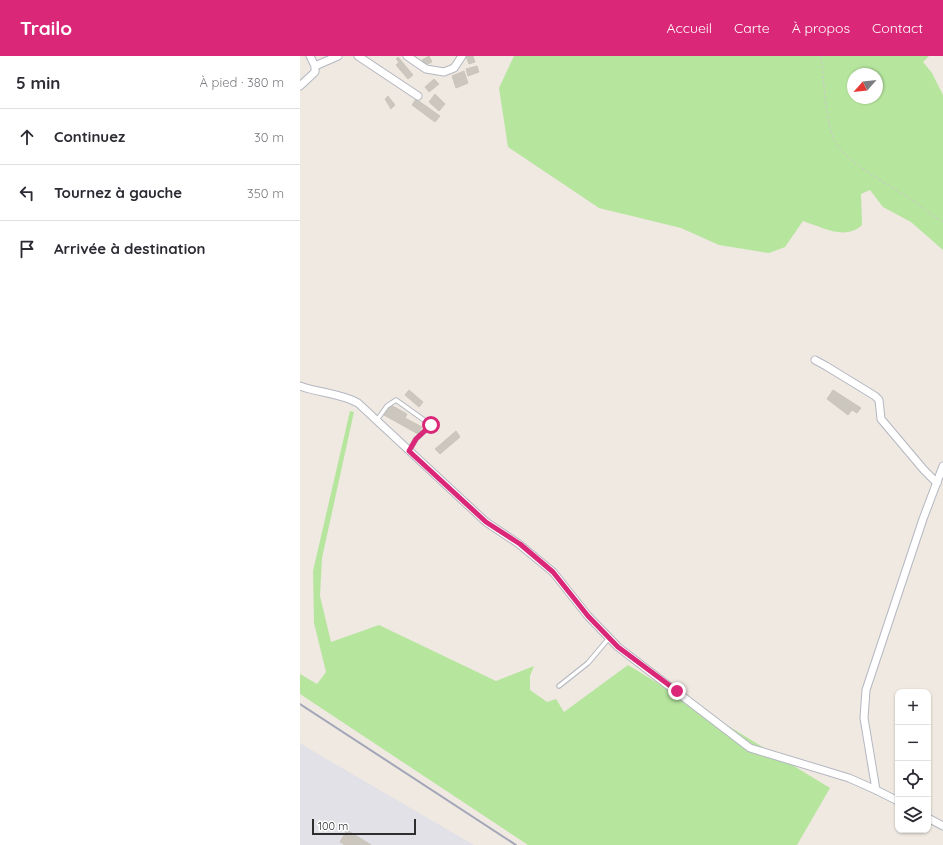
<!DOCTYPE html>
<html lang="fr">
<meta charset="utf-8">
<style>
:root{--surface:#fff;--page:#f7f7f7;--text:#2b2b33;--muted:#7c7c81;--line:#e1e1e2;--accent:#db2777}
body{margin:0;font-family:Quicksand,sans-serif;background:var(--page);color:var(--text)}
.controls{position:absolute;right:12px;bottom:12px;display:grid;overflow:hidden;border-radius:8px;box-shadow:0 1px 3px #0004}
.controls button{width:36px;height:36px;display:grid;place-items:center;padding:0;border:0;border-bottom:1px solid var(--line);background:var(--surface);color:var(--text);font:20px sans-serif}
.compass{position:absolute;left:547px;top:12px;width:36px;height:36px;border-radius:50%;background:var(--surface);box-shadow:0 1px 3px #0004;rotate:243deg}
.scale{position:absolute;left:12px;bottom:10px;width:104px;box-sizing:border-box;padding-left:4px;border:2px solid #2e2e2e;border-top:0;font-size:11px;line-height:14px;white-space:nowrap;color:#2e2e2e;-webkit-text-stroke:3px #fff;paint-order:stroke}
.stop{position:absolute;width:12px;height:12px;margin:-9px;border:3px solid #db2777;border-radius:50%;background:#fff}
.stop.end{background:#db2777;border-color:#fff;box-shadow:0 1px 4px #0008}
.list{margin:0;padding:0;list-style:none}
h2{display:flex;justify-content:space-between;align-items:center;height:52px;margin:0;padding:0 16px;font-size:17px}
h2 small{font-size:13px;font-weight:400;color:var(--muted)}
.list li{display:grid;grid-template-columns:26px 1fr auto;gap:12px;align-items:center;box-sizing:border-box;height:56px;padding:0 16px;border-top:1px solid var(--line)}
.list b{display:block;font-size:15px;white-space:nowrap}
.list em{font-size:13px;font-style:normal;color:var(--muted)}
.icon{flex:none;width:22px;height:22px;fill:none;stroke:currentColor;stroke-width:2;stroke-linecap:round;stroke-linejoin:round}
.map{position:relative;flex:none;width:643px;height:789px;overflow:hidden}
header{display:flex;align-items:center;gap:24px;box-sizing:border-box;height:56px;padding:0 20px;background:var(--accent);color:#fff}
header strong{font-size:19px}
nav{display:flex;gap:22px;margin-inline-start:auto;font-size:14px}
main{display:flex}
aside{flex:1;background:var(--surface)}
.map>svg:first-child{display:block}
</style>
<header>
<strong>Trailo</strong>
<nav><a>Accueil</a><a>Carte</a><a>À propos</a><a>Contact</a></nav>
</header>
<main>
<aside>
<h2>5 min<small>À pied · 380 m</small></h2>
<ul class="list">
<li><svg class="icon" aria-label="ahead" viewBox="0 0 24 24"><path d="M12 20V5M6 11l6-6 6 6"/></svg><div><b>Continuez</b></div><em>30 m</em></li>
<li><svg class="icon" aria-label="left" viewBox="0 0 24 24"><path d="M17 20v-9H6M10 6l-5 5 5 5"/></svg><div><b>Tournez à gauche</b></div><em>350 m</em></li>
<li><svg class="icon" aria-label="arrive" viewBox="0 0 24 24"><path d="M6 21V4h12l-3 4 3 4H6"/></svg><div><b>Arrivée à destination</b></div></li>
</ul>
</aside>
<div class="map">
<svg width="643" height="789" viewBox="0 0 643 789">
<rect width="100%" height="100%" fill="#efe9e1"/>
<polygon fill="#e3e1e8" points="0,687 18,698 174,789 0,789"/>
<g fill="#b6e59e" fill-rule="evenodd">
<path d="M214,0h415l-6,6 9,11 11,22v155l-32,-28 -28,-15 -13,-17 -9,4 1,31c-17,16 -40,2 -59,-4l-18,26 -16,6 -50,-8 -38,-17 -82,-20 -91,-61 -9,-59zM553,18h24v24h-24z"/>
<polygon points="50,355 54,356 22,502 20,540 31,586 79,569 196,625 234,610 230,620 230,634 247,646 256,643 264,656 328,609 530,732 497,789 228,789 0,638 0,618 17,628 26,616 14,567 13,515"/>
</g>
<g fill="#cbc7bf" stroke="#cbc5ba">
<polygon points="129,0 132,6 125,9 122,4"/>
<polygon points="166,0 173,0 175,6 169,8"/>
<polygon points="98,1 113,19 108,23 96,9 99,6 96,3"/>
<polygon points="177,10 179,16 168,20 166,13"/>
<polygon points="164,15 166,21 154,26 152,20"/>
<polygon points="166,21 168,27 156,32 154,26"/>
<polygon points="134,23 139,28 129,36 125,31"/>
<polygon points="135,38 145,48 139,55 129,46"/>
<polygon points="88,40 95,49 91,53 85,43"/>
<polygon points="116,43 140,60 135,66 112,49"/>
<polygon points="109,334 123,346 119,351 105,339"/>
<polygon points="533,334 561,352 557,357 552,354 548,359 527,343"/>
<polygon points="91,349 107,358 105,362 122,371 118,378 84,359"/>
<polygon points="156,375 160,381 140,398 135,393"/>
<polygon points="47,774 71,789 45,789 40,786"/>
</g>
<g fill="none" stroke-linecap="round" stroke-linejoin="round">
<defs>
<g id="service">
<polyline points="77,364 87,350 96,344 131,369 116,383 109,395"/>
<polyline points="259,630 288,607 309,582"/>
</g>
<g id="minor">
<polyline points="58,0 118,40"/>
<polyline points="107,0 126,13 144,16 154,12 162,0"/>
<polyline points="15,10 38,0"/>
<polyline points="0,30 15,16 15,10 10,0"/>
<polyline points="515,304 526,310 575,340 579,344 581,363 624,414 637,427"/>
<path d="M0,330c19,7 40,7 58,17l128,119 33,22 34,28 35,44 30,31 132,101 99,30 27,12 22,11"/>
<polyline points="576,734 564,662 566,634 623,463 643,410"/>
<polyline points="628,762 643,770"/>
</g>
</defs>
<use href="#service" stroke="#b4b7c1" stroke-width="5.5"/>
<use href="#minor" stroke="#b4b7c1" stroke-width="9"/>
<path stroke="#c9c9c9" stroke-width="1" stroke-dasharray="3 2" stroke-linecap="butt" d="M521,0c3,23 4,68 15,87 10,18 44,37 62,48 16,9 29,22 45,31"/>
<use href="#service" stroke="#fff" stroke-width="3.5"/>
<use href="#minor" stroke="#fff" stroke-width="7"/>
<polyline stroke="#a3a6b8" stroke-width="2" points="0,648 216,789"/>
</g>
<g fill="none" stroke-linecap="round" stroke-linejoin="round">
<polyline stroke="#db2777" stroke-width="5" points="131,369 116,383 109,395 186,466 220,488 253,516 288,560 318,591 377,635"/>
</g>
</svg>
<div class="controls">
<button>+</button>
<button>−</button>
<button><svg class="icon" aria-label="locate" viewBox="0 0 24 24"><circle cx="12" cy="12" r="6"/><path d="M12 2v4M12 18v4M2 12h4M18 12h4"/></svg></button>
<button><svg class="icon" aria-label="layers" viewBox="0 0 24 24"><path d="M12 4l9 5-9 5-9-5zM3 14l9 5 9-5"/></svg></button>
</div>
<svg class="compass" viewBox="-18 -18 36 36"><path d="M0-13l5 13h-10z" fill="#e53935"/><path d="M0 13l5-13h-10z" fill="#7c7c81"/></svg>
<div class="scale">100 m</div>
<div class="stop" style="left:131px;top:369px"></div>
<div class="stop end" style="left:377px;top:635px"></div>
</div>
</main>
